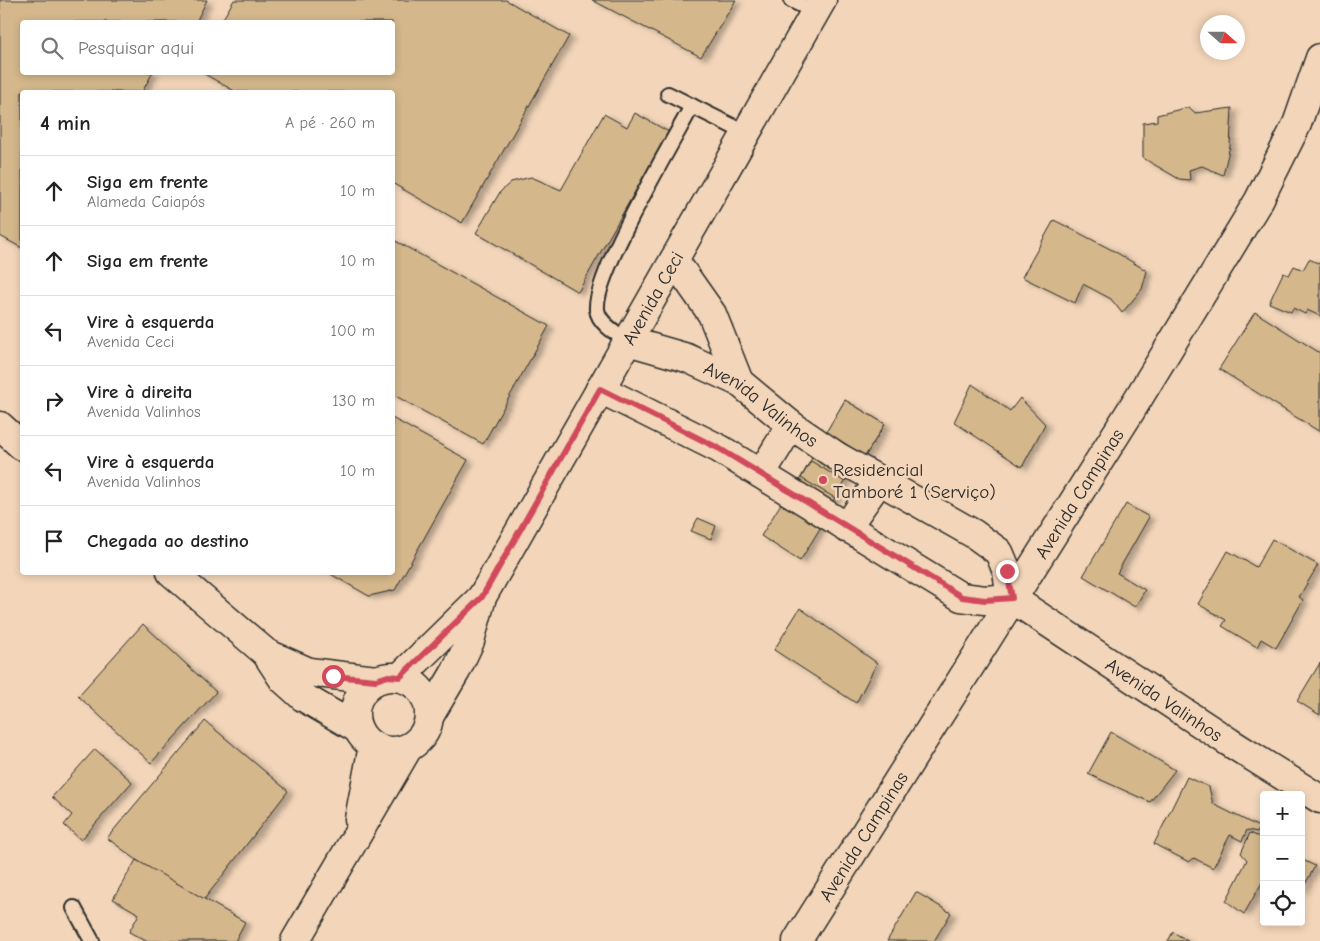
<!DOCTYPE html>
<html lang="pt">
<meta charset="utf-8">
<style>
:root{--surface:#fff;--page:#f6f6f6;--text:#222;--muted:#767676;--line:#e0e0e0}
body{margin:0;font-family:"Comic Neue",sans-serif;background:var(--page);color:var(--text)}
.controls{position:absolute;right:15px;bottom:15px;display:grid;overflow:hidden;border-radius:5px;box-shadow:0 2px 8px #0003}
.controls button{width:45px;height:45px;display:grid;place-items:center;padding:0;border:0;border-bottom:1px solid var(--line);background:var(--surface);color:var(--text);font:25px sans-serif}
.compass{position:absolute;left:1200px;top:15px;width:45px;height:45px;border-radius:50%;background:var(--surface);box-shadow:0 2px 8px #0003;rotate:111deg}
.stop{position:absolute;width:15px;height:15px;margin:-11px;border:4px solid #d1495b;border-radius:50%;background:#fff}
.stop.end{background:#d1495b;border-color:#fff;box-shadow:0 1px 5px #0008}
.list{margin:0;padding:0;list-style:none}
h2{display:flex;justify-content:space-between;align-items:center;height:65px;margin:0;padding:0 20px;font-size:21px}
h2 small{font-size:16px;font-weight:400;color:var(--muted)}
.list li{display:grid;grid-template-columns:32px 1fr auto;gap:15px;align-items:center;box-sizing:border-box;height:70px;padding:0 20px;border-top:1px solid var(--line)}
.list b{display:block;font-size:19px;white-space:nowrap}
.list p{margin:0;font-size:16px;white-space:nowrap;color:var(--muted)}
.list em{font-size:16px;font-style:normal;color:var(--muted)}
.icon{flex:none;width:28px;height:28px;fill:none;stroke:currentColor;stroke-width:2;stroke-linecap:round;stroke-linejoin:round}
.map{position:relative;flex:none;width:1320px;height:941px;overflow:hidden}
.search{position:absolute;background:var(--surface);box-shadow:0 2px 8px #0003;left:20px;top:20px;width:375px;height:55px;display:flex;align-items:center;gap:12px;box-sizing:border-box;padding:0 18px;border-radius:5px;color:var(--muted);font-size:19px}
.panel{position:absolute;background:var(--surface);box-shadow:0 2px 8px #0003;left:20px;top:90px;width:375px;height:485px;border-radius:5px}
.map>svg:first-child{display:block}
</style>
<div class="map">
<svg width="1320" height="941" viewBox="0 0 1320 941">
<defs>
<filter id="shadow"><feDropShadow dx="5.5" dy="3" stdDeviation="2.5" flood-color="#0004"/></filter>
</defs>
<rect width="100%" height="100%" fill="#f3d6b9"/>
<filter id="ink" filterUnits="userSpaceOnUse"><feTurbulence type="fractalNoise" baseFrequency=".02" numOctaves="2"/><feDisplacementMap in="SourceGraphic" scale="10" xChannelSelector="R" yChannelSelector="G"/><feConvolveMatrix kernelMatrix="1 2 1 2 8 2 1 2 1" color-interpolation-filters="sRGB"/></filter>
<g filter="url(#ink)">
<g fill="#d4b78b" stroke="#2b2b2b" filter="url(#shadow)">
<polygon points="0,0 207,0 196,22 22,22 22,72 153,72 142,92 22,92 22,248 0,236"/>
<polygon points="234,0 506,0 569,36 462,223 392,183 392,92 236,92 201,72 392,72 392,22 221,22"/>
<polygon points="592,0 736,0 701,57"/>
<polygon points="1189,107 1195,113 1232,108 1230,146 1223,175 1202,166 1189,170 1190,180 1179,179 1143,158 1143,123 1157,121 1157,115"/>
<polygon points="635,113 669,132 578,292 476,233 500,192 511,182 531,177 561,190 604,114 627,127"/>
<polygon points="1054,220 1114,251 1147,271 1142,289 1122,313 1111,299 1083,284 1075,303 1022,277"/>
<polygon points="392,239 549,326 483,444 392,394"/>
<polygon points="1309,259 1320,264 1320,316 1307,310 1305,314 1293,308 1291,312 1269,303 1283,273 1289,275 1294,266 1303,270"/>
<polygon points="1255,312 1320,353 1320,432 1219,369"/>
<polygon points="972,384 1010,411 1020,398 1045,424 1022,467 954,422"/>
<polygon points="845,400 885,424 864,458 862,454 818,525 822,525 800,561 761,536 782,502 784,507"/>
<polygon points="845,400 885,424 864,458 862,454 828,433 825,434"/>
<polygon points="392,418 468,460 395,590 369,596 327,572 392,572"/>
<polygon points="811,461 845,482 835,498 801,478"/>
<polygon points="1126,504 1149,517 1117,573 1145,590 1135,607 1083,576"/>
<polygon points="698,518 716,526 711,539 691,531"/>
<polygon points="1272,539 1318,565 1299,597 1303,600 1276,648 1261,639 1257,647 1222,626 1226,620 1198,604 1228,551 1256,567"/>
<polygon points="800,608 877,663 856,703 774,650"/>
<polygon points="143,624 216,692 151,763 78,696"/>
<polygon points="1320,663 1320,715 1297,701"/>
<polygon points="205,721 288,791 199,906 107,838"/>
<polygon points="1111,732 1175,770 1150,802 1088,774"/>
<polygon points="95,749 132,782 81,840 64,825 72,815 52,797"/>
<polygon points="1187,777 1209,787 1213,804 1259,827 1258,832 1247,830 1242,841 1230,835 1213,868 1194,858 1189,862 1154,844"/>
<polygon points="1250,833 1264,839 1264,879 1244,914 1226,901 1247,860 1241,853"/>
<polygon points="1301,859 1315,866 1301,892"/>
<polygon points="136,860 245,922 235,941 146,941 129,932 139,914 113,899"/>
<polygon points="916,892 951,913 934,941 887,941"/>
<polygon points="1173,932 1188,941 1168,941"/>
</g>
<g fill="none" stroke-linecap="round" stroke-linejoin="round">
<defs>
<g id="lane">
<polyline points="791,0 815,12"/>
<polyline points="668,94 746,133"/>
<path d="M628,341c-11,-7 -30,-18 -31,-32 -3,-34 75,-166 95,-203"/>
<polyline points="74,908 92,941"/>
</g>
<g id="street">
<path id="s1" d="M628,341l59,17 52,24 52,43 47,32 136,77 25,18 8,19 4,27"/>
<path id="s2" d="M600,389l120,60 241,148 24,3 26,-2 218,144 91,57"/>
<polyline points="0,426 22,446"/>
<polyline points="761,474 791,425"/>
<polyline points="846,528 879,481"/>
<polyline points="171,572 266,653 283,679 303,697 358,729"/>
<polyline points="266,653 309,672 376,680"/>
<path id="s3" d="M797,941l333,-529 129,-212 38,-76 23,-66"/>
</g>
<g id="secondary">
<polyline points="674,260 712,314 739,382"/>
<circle cx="392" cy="714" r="37"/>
<polyline points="400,677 481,598"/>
<path id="s4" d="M430,715l26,-44 14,-30 12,-44 340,-597"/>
<polyline points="359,819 373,746"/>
<polyline points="295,941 408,748"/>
</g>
</defs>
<use href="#lane" stroke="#2b2b2b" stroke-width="18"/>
<use href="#street" stroke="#2b2b2b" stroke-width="31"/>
<use href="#secondary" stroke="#2b2b2b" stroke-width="31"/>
<use href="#lane" stroke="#f3d6b9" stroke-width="14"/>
<use href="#street" stroke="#f3d6b9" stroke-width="28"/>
<use href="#secondary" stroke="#f3d6b9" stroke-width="28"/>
</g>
</g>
<g fill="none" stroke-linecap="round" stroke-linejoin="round" filter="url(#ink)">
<polyline stroke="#d1495b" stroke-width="6" points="333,676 376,680 388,676 400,677 482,597 600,389 720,449 962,597 985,600 1012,598 1007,571"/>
</g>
<circle fill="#d1495b" stroke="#f3d6b9" stroke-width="2" cx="823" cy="480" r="5"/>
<g text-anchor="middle" stroke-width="5" stroke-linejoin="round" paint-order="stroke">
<g font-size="19" fill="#2b2b2b" stroke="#f3d6b9">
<text dy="7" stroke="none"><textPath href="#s4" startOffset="474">Avenida Ceci</textPath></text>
<text dy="7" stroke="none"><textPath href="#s1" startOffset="149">Avenida Valinhos</textPath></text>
<text dy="7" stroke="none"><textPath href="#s3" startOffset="529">Avenida Campinas</textPath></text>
<text dy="7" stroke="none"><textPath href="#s2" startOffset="651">Avenida Valinhos</textPath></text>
<text dy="7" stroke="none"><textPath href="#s3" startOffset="124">Avenida Campinas</textPath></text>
</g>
<g font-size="19" fill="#2b2b2b" stroke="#f3d6b9" text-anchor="start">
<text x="833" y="476">Residencial<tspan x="833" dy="22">Tamboré 1 (Serviço)</tspan></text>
</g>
</g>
</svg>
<div class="controls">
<button>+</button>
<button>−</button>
<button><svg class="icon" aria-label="locate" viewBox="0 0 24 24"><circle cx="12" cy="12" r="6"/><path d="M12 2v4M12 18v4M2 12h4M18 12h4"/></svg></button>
</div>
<svg class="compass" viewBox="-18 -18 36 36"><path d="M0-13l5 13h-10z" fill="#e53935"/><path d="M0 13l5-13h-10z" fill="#767676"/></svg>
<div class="stop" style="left:333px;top:676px"></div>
<div class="stop end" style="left:1007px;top:571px"></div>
<div class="search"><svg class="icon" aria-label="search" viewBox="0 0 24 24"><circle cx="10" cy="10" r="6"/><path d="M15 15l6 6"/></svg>Pesquisar aqui</div>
<section class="panel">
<h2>4 min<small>A pé · 260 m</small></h2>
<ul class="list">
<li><svg class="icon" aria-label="ahead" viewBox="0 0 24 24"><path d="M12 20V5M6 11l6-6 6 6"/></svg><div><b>Siga em frente</b><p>Alameda Caiapós</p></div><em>10 m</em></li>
<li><svg class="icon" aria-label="ahead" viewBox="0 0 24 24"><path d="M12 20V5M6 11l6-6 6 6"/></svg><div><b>Siga em frente</b></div><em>10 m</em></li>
<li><svg class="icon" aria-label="left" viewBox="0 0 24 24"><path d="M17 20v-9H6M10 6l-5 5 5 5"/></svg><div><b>Vire à esquerda</b><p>Avenida Ceci</p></div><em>100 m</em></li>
<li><svg class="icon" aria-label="right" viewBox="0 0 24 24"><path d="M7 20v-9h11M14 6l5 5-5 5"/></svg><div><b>Vire à direita</b><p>Avenida Valinhos</p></div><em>130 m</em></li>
<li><svg class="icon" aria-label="left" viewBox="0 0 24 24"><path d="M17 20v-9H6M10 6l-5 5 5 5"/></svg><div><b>Vire à esquerda</b><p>Avenida Valinhos</p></div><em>10 m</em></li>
<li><svg class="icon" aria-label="arrive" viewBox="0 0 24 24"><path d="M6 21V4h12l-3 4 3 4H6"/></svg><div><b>Chegada ao destino</b></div></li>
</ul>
</section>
</div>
